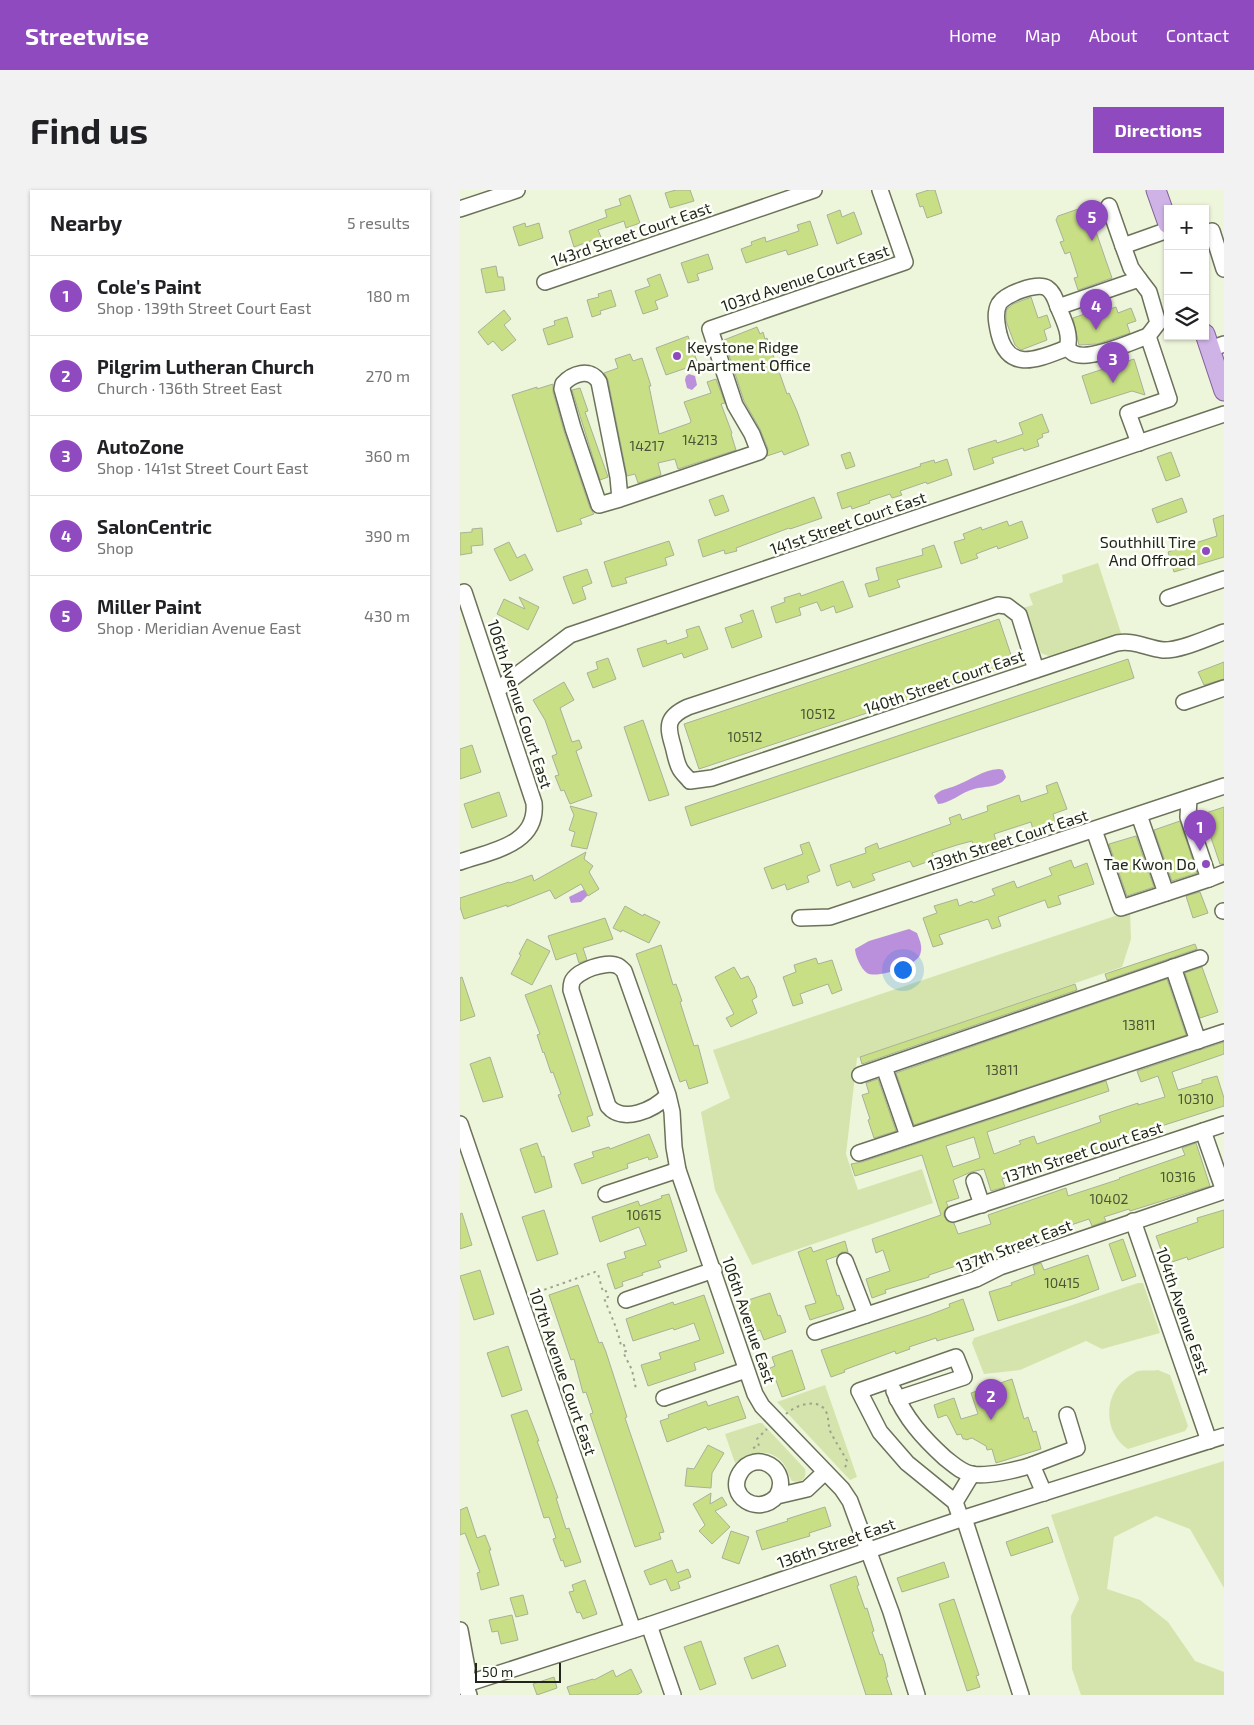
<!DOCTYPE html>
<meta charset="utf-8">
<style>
:root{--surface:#fff;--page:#f2f2f2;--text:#202124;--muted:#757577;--line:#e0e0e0;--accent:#8e4abe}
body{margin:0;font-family:"Exo 2",sans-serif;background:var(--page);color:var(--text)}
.controls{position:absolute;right:15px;top:15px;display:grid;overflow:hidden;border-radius:0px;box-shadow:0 1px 4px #0004}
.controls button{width:45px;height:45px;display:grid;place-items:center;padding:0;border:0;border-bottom:1px solid var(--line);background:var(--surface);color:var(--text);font:25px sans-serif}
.scale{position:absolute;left:15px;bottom:12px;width:86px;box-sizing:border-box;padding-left:5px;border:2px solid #22251b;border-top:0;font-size:14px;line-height:18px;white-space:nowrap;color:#22251b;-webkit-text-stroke:4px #fdfff9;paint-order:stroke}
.you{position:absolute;left:442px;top:779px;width:18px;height:18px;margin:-12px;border:4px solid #fff;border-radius:50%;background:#1a73e8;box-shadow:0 0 0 8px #1a73e833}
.badge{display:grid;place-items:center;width:32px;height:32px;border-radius:50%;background:var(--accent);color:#fff;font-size:16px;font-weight:700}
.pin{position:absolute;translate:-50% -41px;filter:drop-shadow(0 1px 2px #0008)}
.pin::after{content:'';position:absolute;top:26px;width:18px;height:15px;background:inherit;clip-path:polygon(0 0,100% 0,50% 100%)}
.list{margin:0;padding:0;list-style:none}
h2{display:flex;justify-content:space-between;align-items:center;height:65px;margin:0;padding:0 20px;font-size:21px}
h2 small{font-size:16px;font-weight:400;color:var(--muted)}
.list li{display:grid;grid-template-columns:32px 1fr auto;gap:15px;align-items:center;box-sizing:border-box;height:80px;padding:0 20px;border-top:1px solid var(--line)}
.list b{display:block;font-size:19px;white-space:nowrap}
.list p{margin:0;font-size:16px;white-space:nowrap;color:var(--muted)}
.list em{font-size:16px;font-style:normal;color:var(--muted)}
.icon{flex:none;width:28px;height:28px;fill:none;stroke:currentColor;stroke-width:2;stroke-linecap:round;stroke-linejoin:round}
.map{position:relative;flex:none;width:764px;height:1505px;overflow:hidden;border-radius:0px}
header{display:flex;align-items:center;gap:30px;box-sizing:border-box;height:70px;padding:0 25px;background:var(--accent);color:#fff}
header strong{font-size:24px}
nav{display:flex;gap:28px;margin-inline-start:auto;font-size:18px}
.intro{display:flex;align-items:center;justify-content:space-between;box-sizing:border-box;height:120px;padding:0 30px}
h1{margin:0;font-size:35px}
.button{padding:12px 22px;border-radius:0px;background:var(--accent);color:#fff;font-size:18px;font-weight:700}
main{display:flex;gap:30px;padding:0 30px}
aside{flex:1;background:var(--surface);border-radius:0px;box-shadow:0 1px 4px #0004}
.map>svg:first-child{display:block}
</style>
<header>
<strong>Streetwise</strong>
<nav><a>Home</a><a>Map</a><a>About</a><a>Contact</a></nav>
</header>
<div class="intro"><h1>Find us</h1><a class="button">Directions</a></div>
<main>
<aside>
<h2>Nearby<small>5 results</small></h2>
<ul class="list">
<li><span class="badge">1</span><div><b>Cole's Paint</b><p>Shop · 139th Street Court East</p></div><em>180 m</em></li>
<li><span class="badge">2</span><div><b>Pilgrim Lutheran Church</b><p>Church · 136th Street East</p></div><em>270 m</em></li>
<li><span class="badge">3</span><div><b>AutoZone</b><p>Shop · 141st Street Court East</p></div><em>360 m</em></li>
<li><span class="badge">4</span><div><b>SalonCentric</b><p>Shop</p></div><em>390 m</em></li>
<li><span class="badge">5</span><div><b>Miller Paint</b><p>Shop · Meridian Avenue East</p></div><em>430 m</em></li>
</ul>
</aside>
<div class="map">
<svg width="764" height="1505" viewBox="0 0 764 1505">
<rect width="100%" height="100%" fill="#edf5da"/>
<g fill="#d4e4ac">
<polygon points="638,373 662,446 594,468 581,463 563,418 573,415 569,404 603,392 602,385"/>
<polygon points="670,721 671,749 662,777 397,868 386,964 398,1000 462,979 473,1013 292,1075 255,1000 241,922 270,908 253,860"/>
<polygon points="678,1093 683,1093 700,1143 642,1159 626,1151 560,1180 524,1184 512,1153 514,1148"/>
<path d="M698,1180l12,5 18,51 -3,5 -57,18c-25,-16 -25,-56 0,-72 3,-2 7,-5 10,-6 6,-1 14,0 20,-1z"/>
<polygon points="365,1195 397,1287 390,1290 317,1212"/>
<path d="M299,1233h3l43,46c2,9 -3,15 -13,12 -4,-6 -5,-13 -9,-18 -13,-16 -34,-11 -48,0l-10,-29z"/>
<polygon points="764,1271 764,1398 730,1339 696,1326 654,1347 647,1399 680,1410 708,1432 735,1471 764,1482 764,1505 621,1505 612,1479 611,1426 619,1409 591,1325"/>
</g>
<g fill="#ba90dd">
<polygon points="229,184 235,186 237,195 232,200 227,198 225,190 226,186"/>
<path d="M539,579l4,1 3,7c-5,11 -22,9 -32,12 -12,3 -25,15 -36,15l-4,-8c6,-7 14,-7 21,-10 16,-6 27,-16 44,-17z"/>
<polygon points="125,699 128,705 121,712 111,713 109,707"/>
<path d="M449,739l8,4c3,8 6,14 3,22 -5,11 -43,24 -53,18 -6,-4 -12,-18 -12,-24l14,-8z"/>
</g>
<g fill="#c8df85" stroke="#a9b198" fill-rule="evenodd">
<polygon points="216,0 230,0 234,11 210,18 205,3"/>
<polygon points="469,0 475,0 482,23 467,28 463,16 460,17 456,4"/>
<polygon points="170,5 180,33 166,38 164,31 138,40 141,47 114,57 109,41 147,27 145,20 161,15 159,9"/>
<polygon points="627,16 652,88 618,100 614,88 618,87 610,62 605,64 600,52 604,51 596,30 598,26"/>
<polygon points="380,20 382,27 394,22 402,44 377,54 367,25"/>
<polygon points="350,31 358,55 328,65 326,60 286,73 281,59 292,55 291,52 305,47 306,52 339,41 337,35"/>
<polygon points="65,33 66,37 79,33 83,48 59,56 53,37"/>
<polygon points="248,64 253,79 237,84 239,90 228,93 221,73"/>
<polygon points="36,76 38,87 43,87 45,100 26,103 21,79"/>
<polygon points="200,84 208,106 195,111 198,119 183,124 175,101 190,96 187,89"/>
<polygon points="151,100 156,116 140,121 141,124 132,127 127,110 139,107 138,104"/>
<polygon points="571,107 578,128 587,125 591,137 584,140 587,150 561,160 555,155 546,131 546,123 547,119 553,114"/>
<polygon points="656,117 658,123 671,118 676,131 667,134 670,143 637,154 619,155 613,128 636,120 638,123"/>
<polygon points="44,120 51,129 44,135 56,150 42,161 33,151 28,155 18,142"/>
<polygon points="107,127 113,147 88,155 83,139 95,135 94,131"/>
<polygon points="297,137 300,144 303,142 305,149 307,148 327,204 329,203 337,221 349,255 324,265 322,261 307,266 308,259 300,239 284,211 264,150"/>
<polygon points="228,146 238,174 206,185 196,158"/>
<polygon points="170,164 173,171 182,168 191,196 189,196 199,244 230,233 231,231 224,212 251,203 247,192 256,189 265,213 261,214 272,243 271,244 276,260 218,279 215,269 198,273 201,285 178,293 175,284 167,286 148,190 144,183 158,178 155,169"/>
<polygon points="674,169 685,205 672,201 631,214 622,186"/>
<polygon points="93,194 93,202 104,241 130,318 134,324 120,329 122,334 97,342 52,205 77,197 77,199"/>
<polygon points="120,198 128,221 125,222 148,287 140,290 112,200"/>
<polygon points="582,224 589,242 582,244 583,247 577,250 579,256 564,261 563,258 532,268 534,273 514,280 508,259 536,250 537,253 563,244 559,233"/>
<polygon points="390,262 395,276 386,279 381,265"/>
<polygon points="711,262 720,286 706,291 697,267"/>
<polygon points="487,269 492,285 467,294 466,292 440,301 442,305 432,308 430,304 409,311 410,313 392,319 391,316 382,319 377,303 461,276 460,274 474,270 475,273"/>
<polygon points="263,305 269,321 255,326 249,310"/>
<polygon points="354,307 362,328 330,339 329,338 276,358 277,361 265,364 264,360 243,367 238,350"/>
<polygon points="722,308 727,322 697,333 692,319"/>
<polygon points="764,325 764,367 714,382 708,362 757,346 753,329"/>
<polygon points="547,331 549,336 562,331 568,348 538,359 537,356 516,364 518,368 501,374 494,352 505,349 503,344 521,337 522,340"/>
<polygon points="22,338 23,355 11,356 12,363 0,365 0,343 12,342 12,339"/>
<polygon points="209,351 214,365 205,368 207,375 165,388 167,393 152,397 144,372"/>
<polygon points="49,352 57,368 65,364 73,380 50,391 34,359"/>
<polygon points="474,355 482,377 437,390 440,397 409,407 405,394 419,390 416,378 463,365 462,359"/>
<polygon points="127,379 132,393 122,397 126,409 113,414 103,387"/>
<polygon points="383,391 393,417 376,423 374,416 361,421 357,412 339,418 341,425 316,433 311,417 325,412 324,408 340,403 341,406"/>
<polygon points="59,407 79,417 68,440 37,424 44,409 65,419"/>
<polygon points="293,420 302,447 272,458 265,438 283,432 280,425"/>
<polygon points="539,429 554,474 239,579 224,534"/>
<polygon points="239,436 248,459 224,468 222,463 183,477 177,459 206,450 207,454 228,447 226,440"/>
<polygon points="148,468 156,489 133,498 127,483 138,479 136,472"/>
<polygon points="668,469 674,488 231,636 225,617"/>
<polygon points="764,472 764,489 744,495 738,482"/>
<polygon points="104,492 114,510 100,518 112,552 119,550 122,558 116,561 132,606 110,614 104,600 101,601 95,586 99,585 92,566 97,564 85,530 73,510"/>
<polygon points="183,530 209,605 189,611 164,537"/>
<polygon points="12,555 21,582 0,589 0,559"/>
<polygon points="597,592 607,619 593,624 595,632 573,640 571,632 534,644 536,651 514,658 512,651 497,655 472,663 475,669 453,677 450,671 412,684 415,690 393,698 390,691 377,696 370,675 406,663 405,658 417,653 419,659 491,634 489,628 500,624 502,630 528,621 527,616 559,605 561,612 588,603 586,596"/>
<polygon points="39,602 47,626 12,638 4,614"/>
<polygon points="110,616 137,623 127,659 111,656 115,642 109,640 114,625"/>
<polygon points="764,617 764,674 760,674 743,624"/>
<polygon points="720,631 737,683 712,691 694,640"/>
<polygon points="676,646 694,697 667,706 649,654"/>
<polygon points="349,652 360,681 347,686 349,692 327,700 325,694 312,699 304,678 343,664 340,655"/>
<polygon points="126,662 124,669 133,676 129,682 139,699 128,706 121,694 95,709 90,700 47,717 47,715 4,729 0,717 0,708 49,692 50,693 72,685 74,691"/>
<polygon points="611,670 614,678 627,673 634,694 598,706 601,714 588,718 585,710 538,727 541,736 532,739 528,729 479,745 483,754 473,757 463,728 477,723 474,716 497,709 499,716 512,711 513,713 535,705 532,699 554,691 557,698 592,685 589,678"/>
<polygon points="740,702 748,723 733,728 726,706"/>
<polygon points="165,716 183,726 184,724 200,732 189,753 162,740 161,742 153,738"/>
<polygon points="145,728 153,749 123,758 127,770 119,773 116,763 96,770 88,746"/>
<polygon points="67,749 90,761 72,795 51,784 61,765 59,764"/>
<polygon points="735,754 737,759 647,790 645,784"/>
<polygon points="201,755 213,795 216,794 222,811 220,812 234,856 238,855 248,893 229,899 226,890 220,892 176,764"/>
<polygon points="356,768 358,774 372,770 382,800 372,804 368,794 340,804 343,813 333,816 323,787 336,782 334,775"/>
<polygon points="274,777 281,789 288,786 294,797 297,807 292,810 297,823 271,837 266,828 274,824 255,787"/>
<polygon points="742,777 758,822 740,828 725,783"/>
<polygon points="2,787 15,826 0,831 0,788"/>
<polygon points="707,789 726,845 454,935 436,883"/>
<polygon points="615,794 617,800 402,874 400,867"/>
<polygon points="91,795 133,925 127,927 130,936 112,942 98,905 101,904 93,882 91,883 84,862 83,863 77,845 80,844 65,805"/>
<path d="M764,852v12l-52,18 6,18 24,-7v-3l15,-4 7,22v8l-119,38 3,9 -14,4 -3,-10 -27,9 -62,23 3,8 -14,4 -7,-22 -13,3 -18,8 6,18 -13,4 2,4 -4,6v4l3,5 7,2 4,11 7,-2 26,-8 -3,-9 78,-27 2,8 52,-17 -1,-1 66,-23 -3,-7 14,-5 14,43 -80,25 -1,-2 -25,8 2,4 -14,5 -3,-7 -33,11 2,7 -14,5 -3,-9 -27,9 1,3 -22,7 1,4 -34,10 -1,-1 -30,10v2l-44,13 1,3 -14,5 -6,-19 24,-8 -7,-21 -7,3 -4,-14 69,-24 -19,-60 -67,21 -4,-12 11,-2 244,-81 3,10 -9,3 -113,38 7,22 27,-10 -2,-3 15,-5 3,8 64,-22 -2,-6 39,-13v2l27,-8 -7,-21 -17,6 -4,-11zM514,947l6,21 -27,9 -7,-21z"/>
<polygon points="30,867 43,907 23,912 10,874"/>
<polygon points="418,889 436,941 414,948 408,930 410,929 402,905 409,903 406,893"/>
<polygon points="189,944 198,967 189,970 188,967 167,974 168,978 122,994 114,974 134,967 132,962 149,957 150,959"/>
<polygon points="77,953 82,967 84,966 92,997 75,1003 60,959"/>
<polygon points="209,1004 227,1061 198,1071 201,1077 182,1083 183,1085 162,1092 163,1096 155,1099 147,1074 166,1068 164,1062 186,1055 179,1037 140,1052 132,1027 178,1011 180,1016 202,1008 201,1006"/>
<polygon points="84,1020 98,1064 77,1071 62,1027"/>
<polygon points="764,1020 764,1057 728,1070 727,1067 706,1074 696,1046 738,1032 737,1028"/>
<polygon points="2,1023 12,1055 0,1059 0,1024"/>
<polygon points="663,1049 676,1086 662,1091 649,1054"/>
<polygon points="385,1051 388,1062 382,1062 377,1066 366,1070 377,1106 379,1105 384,1119 350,1130 345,1116 356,1113 338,1062 351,1057 353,1062"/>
<polygon points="628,1065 639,1099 615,1108 538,1131 529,1102 552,1095 551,1093 575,1084 573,1076 581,1073 584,1080"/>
<polygon points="20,1080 34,1124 14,1130 0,1086"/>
<polygon points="118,1095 139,1153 142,1152 146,1162 167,1227 165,1228 204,1342 199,1343 201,1349 175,1357 130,1224 133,1223 126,1202 123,1203 114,1169 111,1170 89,1105"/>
<polygon points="310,1103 318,1126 320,1125 326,1142 304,1150 300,1140 296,1142 285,1111"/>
<polygon points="244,1105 264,1163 234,1173 236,1180 188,1196 181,1175 201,1169 199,1163 240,1150 234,1133 214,1140 213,1138 173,1151 166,1129 213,1112 214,1115"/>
<polygon points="503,1109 514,1140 477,1151 476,1148 449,1157 450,1159 436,1164 435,1161 384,1180 385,1182 371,1187 361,1160 469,1125 490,1117 489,1114"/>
<polygon points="48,1156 62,1200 42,1207 27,1163"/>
<polygon points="332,1160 345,1199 322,1207 314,1185 312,1186 310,1178 315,1176 312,1167"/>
<polygon points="552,1189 564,1229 568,1227 573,1242 576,1241 581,1259 536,1273 532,1259 527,1260 526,1256 512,1248 506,1250 506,1249 503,1249 501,1244 497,1245 488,1227 486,1225 478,1228 474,1215 494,1208 501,1229 518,1224 511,1203"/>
<polygon points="278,1206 286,1228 248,1240 246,1237 207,1252 200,1231 209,1228 208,1225 246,1211 248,1216"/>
<polygon points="67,1220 79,1251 77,1251 98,1308 96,1308 106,1339 109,1338 121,1372 105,1377 103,1370 101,1371 93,1349 96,1348 89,1327 84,1328 51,1225"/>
<polygon points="248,1255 264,1263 252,1283 251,1298 225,1296 227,1278 234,1279"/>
<polygon points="251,1303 250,1314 262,1307 267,1315 255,1321 270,1337 252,1354 239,1341 245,1335 233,1314"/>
<polygon points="7,1317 17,1348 25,1345 31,1360 29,1360 39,1395 21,1400 17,1383 20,1382 5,1343 0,1345 0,1320"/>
<polygon points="365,1317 371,1336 349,1343 350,1346 302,1360 296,1341 328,1331 327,1329"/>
<polygon points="588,1337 593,1352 551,1366 546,1352"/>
<polygon points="271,1341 289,1347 279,1374 262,1368"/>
<polygon points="212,1370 217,1383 228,1379 231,1387 218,1392 220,1398 211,1401 206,1389 190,1395 184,1381"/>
<polygon points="484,1372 489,1387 442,1402 437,1388"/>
<polygon points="396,1386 399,1395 397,1396 405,1419 407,1418 414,1441 412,1442 420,1465 422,1464 425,1473 428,1487 426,1487 432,1505 406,1505 370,1395"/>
<polygon points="125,1390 137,1424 123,1429 120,1422 117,1423 109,1402 114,1401 112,1395"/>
<polygon points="63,1405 68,1424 56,1427 50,1408"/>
<polygon points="494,1409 519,1485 516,1486 520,1497 507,1501 479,1414"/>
<polygon points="52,1425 58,1450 41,1454 38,1441 32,1442 29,1430"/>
<polygon points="241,1451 256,1494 240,1500 224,1457"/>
<polygon points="318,1455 326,1476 292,1489 284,1468"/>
<polygon points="171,1479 182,1502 177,1505 110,1505 107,1497 133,1489 134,1490 153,1480 156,1487"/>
<polygon points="94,1487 97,1498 77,1505 73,1494"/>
</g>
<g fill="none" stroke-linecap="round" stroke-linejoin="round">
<defs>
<g id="minor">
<polyline points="649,16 663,56 708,40"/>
<polyline points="0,19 57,0"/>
<polyline points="752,41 764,79"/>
<polyline points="663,56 671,78 679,89"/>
<polyline points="85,92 354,0"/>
<polyline points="598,117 679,89 689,102 698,133 688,146"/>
<path d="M607,158c5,-14 -5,-31 -10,-44 -2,-6 -4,-12 -10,-16 -10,-6 -42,6 -48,16 -5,9 -2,21 0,30 10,40 41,24 68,14 2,1 4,4 6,5 15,9 58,-11 75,-17l21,63 -41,14 11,30"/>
<polyline points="750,159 764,154"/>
<path d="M160,309l-2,-22 -19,-95c-9,-15 -27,-8 -36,2l-1,5 11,39 26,77 21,-6 139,-47 -7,-18 -17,-29 -25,-76 195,-67 -25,-72"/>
<polyline points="708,408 764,389"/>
<path d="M576,480l-17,-55 -12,-9 -9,-1 -310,102c-22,10 -21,19 -15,39 2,7 3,16 7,23 2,4 7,8 10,12l22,-3 405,-135c18,-3 29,5 46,7 17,1 44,-12 61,-18"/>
<polyline points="37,500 110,445 764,224"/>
<polyline points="724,512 764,498"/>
<polyline points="679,625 706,703"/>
<polyline points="634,640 661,718 749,689 728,627 729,608"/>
<path d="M0,672c31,-11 78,-17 74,-59l-70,-211"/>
<polyline points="749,689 764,683"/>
<polyline points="763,721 764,721"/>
<polyline points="340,728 370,727 764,596"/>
<polyline points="713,777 738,851"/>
<polyline points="424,877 448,946"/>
<polyline points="400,885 740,768"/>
<path d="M208,905c-14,15 -45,29 -60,11l-37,-116c0,-2 0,-5 1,-8 4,-11 35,-22 46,-16 2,1 4,3 6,5l44,124 4,17 2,35 4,23 77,224 7,12 80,83 8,12 41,111 26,83"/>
<polyline points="0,934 173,1440"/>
<polyline points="743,941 764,1001"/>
<polyline points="399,963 764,842"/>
<polyline points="514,991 522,1015"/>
<polyline points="146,1004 218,980"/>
<polyline points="493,1024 764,934"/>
<polyline points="673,1031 749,1251"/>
<polyline points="385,1071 406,1125"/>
<polyline points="166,1110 254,1080"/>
<polyline points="355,1142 516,1089 540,1077 764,1001"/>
<path d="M434,1201c11,27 29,47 51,67 8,6 16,14 26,16 16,3 46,-4 61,-9l12,28"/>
<polyline points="204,1208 286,1180"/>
<polyline points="437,1209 504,1187 496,1167 399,1201 420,1242 447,1273 495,1312 501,1329"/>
<polyline points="572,1275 617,1258 607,1225"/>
<path d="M317,1306c-19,21 -51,0 -37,-23 15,-25 52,-4 37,23l30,-7 18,-17"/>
<polyline points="495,1312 512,1284"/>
<polyline points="504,1328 561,1505"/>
<polyline points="189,1435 213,1505"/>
<polyline points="0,1440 7,1478 5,1494 9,1505"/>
<polyline points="0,1496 189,1435 504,1328 764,1246"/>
</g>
<g id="major">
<polyline points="696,0 708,34"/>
<polyline points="745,144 764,201"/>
</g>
</defs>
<use href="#minor" stroke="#6b725a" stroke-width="18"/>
<use href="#major" stroke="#7e6194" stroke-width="21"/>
<g stroke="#9da38f" stroke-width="2" stroke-dasharray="2.5 4" stroke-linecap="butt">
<path d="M72,1104l63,-22 3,2 5,18 3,-1 2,6 -4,1c6,16 14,31 17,48l3,-1 2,6 -3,1 9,18 4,19"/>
<path d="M326,1224c9,-9 35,-18 41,0 2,6 1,13 4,19 5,10 11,18 16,28v3l-4,6"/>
<polyline points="293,1258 299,1256 297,1249 307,1239"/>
</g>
<use href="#minor" stroke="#fff" stroke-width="15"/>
<use href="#major" stroke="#cfb3e6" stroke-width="19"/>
</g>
<g fill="#8e4abe" stroke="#fdfff9" stroke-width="2">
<circle cx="217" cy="166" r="5"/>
<circle cx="746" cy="361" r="5"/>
<circle cx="746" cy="674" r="5"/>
</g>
<g text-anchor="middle" stroke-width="5" stroke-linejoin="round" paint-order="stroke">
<g font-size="14" fill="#4c5436">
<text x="240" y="255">14213</text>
<text x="187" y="261">14217</text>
<text x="358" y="529">10512</text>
<text x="285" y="552">10512</text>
<text x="679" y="840">13811</text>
<text x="542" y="885">13811</text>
<text x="736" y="914">10310</text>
<text x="718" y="992">10316</text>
<text x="649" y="1014">10402</text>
<text x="184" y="1030">10615</text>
<text x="602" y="1098">10415</text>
</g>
<g font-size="16" fill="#22251b" stroke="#fdfff9">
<text transform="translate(171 44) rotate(-19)" y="6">143rd Street Court East</text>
<text transform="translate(345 88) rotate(-19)" y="6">103rd Avenue Court East</text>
<text transform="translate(388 333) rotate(-19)" y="6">141st Street Court East</text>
<text transform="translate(484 492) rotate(-19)" y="6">140th Street Court East</text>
<text transform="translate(60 514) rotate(72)" y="6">106th Avenue Court East</text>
<text transform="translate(548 650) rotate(-18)" y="6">139th Street Court East</text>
<text transform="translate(623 962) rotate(-18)" y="6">137th Street Court East</text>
<text transform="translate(554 1056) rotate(-21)" y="6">137th Street East</text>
<text transform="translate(723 1121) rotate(71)" y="6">104th Avenue East</text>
<text transform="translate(289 1130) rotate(71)" y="6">106th Avenue East</text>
<text transform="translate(103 1182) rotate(71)" y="6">107th Avenue Court East</text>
<text transform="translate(376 1353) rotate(-19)" y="6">136th Street East</text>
</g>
<g font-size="16" fill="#22251b" stroke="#fdfff9" text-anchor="end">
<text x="227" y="163" text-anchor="start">Keystone Ridge<tspan x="227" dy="18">Apartment Office</tspan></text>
<text x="736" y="358">Southhill Tire<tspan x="736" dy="18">And Offroad</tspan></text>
<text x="736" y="680">Tae Kwon Do</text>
</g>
</g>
</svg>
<div class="controls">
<button>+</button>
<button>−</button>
<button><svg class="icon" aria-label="layers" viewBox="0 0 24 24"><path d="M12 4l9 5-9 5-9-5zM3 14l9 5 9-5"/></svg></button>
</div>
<div class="scale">50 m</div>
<div class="you"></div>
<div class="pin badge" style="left:740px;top:661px">1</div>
<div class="pin badge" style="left:531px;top:1230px">2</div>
<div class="pin badge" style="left:653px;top:193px">3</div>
<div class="pin badge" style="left:636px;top:140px">4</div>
<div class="pin badge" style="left:632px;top:51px">5</div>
</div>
</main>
